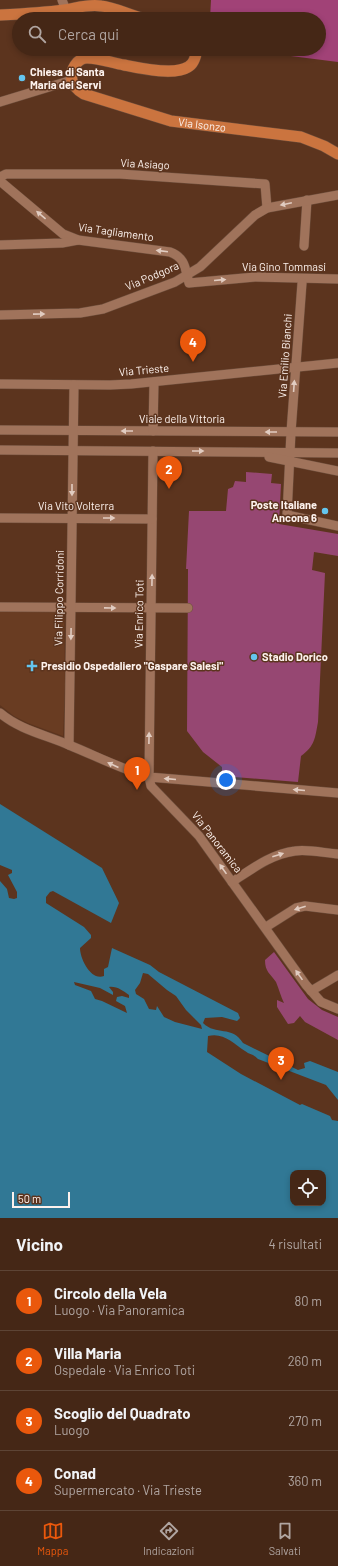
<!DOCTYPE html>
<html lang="it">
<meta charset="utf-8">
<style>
:root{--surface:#452716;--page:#4f3323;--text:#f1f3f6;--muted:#b0a5a1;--line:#5d4435;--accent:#ea580c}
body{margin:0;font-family:Barlow,sans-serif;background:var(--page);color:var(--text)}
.controls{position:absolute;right:12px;bottom:12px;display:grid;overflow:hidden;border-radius:8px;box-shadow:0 2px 6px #0003}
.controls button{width:36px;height:36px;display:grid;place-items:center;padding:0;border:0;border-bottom:1px solid var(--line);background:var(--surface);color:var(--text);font:20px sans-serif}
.scale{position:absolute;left:12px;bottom:10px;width:58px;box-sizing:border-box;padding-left:4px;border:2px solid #fdf2ed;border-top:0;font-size:11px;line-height:14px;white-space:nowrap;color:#fdf2ed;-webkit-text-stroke:3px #5c341e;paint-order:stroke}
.you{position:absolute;left:226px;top:780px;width:14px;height:14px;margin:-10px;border:3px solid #fff;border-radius:50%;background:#1a73e8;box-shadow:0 0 0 6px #1a73e833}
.badge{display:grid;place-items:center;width:26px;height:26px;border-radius:50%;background:var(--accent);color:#fff;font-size:13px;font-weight:700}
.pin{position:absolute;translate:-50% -33px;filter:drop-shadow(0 1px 2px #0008)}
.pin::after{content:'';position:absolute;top:21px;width:14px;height:12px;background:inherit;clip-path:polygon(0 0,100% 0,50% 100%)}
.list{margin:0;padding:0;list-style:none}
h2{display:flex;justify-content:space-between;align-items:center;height:52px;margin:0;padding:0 16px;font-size:17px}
h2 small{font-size:13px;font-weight:400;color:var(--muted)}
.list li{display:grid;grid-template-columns:26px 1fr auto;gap:12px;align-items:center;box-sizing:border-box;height:60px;padding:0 16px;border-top:1px solid var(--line)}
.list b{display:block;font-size:15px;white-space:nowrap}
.list p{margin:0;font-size:13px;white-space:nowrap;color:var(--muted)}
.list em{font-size:13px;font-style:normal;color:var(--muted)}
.icon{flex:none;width:22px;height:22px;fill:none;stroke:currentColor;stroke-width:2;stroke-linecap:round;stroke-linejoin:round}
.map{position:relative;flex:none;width:338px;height:1218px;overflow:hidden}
.search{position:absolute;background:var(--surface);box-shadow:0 2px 6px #0003;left:12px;right:12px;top:12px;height:44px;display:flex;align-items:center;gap:10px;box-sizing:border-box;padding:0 14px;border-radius:22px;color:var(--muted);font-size:15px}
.sheet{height:292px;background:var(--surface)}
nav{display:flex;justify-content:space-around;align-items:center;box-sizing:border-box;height:56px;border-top:1px solid var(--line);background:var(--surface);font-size:11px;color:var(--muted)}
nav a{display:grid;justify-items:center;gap:2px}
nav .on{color:var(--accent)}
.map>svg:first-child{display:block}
</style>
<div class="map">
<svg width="338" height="1218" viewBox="0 0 338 1218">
<rect width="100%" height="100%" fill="#5c341e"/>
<polygon fill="#693c22" points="64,611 65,685 63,736 28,723 14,716 0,705 0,612"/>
<g fill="#964772">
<path d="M246,472l26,2 -1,9 10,1 -2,40 59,10v22l-24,-4 -2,18 13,3 -7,149c-3,16 -3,24 -17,34l-3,26 -76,-6v-9l-19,-15 -16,-21 1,-162h-2l3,-58h37l2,-22 5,-2 2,-6 11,1z"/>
<path d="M274,952l34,47 14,11 16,7v23l-33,-18 -5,-6 -6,7 -6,1 -11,-17v-7l7,3c-3,-6 -5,-14 -8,-21 -6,-9 -11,-10 -11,-22z"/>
</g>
<polygon fill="#a14277" points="211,0 338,0 338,62 275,54 274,49 319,49 319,19 210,19"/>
<path fill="#317895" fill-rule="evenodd" d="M0,804l102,64 17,35 -8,20 -58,-32 -3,1 -4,5v6l38,24 7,8v3l-11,10c0,11 11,33 24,28v-7l4,-2 4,-19 38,17 9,7 79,41 2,5 -3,3 -15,-4 -17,1 -2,5c13,13 29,2 40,20l55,27 7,-2 -1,-5 6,-2 28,11v28l-12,-15 -68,-26c-6,-6 -8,-4 -13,-8 -12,-8 -22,-19 -37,-15l-1,16 34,22 59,31 2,-1 28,12 2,4 6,1v97h-338v-337l7,8 2,9 5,1 3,-1v-6l-9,-17 4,-2v-3l-12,-5zM143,973l5,1 19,16 9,6 10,14 15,15 1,4 -27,-7 -11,-5 -7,-11 -1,4 -7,-1 -5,-10 -8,-5 -1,-4 5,-7zM74,982l26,6 13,7v-3l-4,-5c8,-1 14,4 20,8v3l-7,-2 -5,1 -1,4 9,5 2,7 -25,-12 -7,-2 -4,-8 -16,-6zM293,1173h30v30h-30z"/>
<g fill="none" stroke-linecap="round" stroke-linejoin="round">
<defs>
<g id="minor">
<polyline points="62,0 66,10"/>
<polyline points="0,102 72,80"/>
<polyline points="0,177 6,174 120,174 265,184 267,208"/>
<path d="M0,181l63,53 15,6 92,12c16,6 15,17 19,31l66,-6 83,2"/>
<polyline points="0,245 62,243 78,240"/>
<polyline points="304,246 307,200"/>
<polyline points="302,283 291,432 287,515 338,526"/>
<polyline points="0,315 80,313 103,309 175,282 200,267 255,215 267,208 338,195"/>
<polyline points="0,384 110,385 131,384 338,363"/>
<polyline points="0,430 338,432"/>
<polyline points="153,431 154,382"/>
<polyline points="0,450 338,453"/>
<polyline points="153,451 149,777 338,793"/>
<polyline points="269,457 338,471"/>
<polyline points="0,518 152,519"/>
<polyline points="0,607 188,608"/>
<path d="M0,713c20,17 46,22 69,32 27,11 52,24 80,32l2,9 48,50 107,149 15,17 17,7"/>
<polyline points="69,745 74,385"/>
<path d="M232,882c20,-13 39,-28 63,-31 13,-2 29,2 43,3"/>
<polyline points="266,927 296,908 305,906 338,910"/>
<polyline points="311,991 338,975"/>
</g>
<g id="major">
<path d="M0,15c22,-1 43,-2 64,-5 13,-2 24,-6 37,-4 13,1 30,10 44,13"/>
<path id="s1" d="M197,49c-1,7 -3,15 -9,18 -14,9 -49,1 -64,-2 -12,-2 -24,-7 -37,-7 -10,0 -17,12 -15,22 1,6 7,11 12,14l87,27 130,16 23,9 14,8"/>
</g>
</defs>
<use href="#minor" stroke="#6d4e3c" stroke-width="10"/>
<use href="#major" stroke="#6d4e3c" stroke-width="12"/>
<use href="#minor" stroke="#a0735b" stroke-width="9"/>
<use href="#major" stroke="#cb743f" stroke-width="11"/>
</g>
<defs><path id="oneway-solid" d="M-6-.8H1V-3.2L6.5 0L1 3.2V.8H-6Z"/></defs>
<g fill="#e1ccc1">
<use href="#oneway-solid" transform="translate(286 204) rotate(168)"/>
<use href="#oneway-solid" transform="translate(41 215) rotate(-140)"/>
<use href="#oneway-solid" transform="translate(162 251) rotate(-173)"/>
<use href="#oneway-solid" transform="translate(220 280) rotate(-5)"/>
<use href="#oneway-solid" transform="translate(39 314) rotate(-1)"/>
<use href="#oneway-solid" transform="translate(294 386) rotate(-86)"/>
<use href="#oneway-solid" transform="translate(127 431) rotate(-180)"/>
<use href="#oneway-solid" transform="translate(271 432) rotate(-180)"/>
<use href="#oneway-solid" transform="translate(198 451)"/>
<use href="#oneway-solid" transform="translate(72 490) rotate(90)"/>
<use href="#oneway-solid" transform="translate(109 518)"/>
<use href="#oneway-solid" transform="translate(152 580) rotate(-89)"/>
<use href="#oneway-solid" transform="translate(110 608) rotate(1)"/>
<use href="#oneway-solid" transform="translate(71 634) rotate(91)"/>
<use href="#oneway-solid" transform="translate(149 738) rotate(-89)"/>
<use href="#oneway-solid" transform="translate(113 765) rotate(-156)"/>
<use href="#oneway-solid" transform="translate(170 779) rotate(-175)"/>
<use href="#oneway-solid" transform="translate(299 790) rotate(-175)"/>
<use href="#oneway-solid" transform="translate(278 855) rotate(-18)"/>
<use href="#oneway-solid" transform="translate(223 869) rotate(-125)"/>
<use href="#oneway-solid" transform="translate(300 908) rotate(162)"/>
<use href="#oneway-solid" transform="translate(299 975) rotate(-125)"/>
</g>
<g fill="#64c5ee" stroke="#5c341e" stroke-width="1.5">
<circle cx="22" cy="78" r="4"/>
<circle cx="325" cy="511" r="4"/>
<circle cx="254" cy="657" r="4"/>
<path d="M30 660h4v4h4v4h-4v4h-4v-4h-4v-4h4z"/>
</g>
<g text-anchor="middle" stroke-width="3" stroke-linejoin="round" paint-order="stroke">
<g font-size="11" font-weight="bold" fill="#fdf2ed" stroke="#5c341e" text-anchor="start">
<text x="30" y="76">Chiesa di Santa<tspan x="30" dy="13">Maria dei Servi</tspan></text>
<text x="317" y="509" text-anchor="end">Poste Italiane<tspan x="317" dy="13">Ancona 6</tspan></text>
<text x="262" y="661">Stadio Dorico</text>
<text x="41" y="670">Presidio Ospedaliero "Gaspare Salesi"</text>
</g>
<g font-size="11" fill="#fdf2ed" stroke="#5c341e">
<text dy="4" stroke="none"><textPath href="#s1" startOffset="295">Via Isonzo</textPath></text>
<text transform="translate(145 164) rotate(3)" y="4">Via Asiago</text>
<text transform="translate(116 232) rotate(8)" y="4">Via Tagliamento</text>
<text x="284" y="271">Via Gino Tommasi</text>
<text transform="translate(152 276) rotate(-23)" y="4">Via Podgora</text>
<text transform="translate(285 356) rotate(-86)" y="4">Via Emilio Bianchi</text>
<text transform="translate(144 370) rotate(-5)" y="4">Via Trieste</text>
<text x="182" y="423">Viale della Vittoria</text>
<text x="76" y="510">Via Vito Volterra</text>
<text transform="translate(59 598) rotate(-89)" y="4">Via Filippo Corridoni</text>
<text transform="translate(139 614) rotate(-89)" y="4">Via Enrico Toti</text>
<text transform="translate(217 842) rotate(52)" y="4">Via Panoramica</text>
</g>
</g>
</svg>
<div class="controls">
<button><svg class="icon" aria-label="locate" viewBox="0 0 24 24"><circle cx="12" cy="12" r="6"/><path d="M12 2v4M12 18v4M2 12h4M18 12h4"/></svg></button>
</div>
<div class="scale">50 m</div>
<div class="you"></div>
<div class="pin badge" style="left:137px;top:790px">1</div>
<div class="pin badge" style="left:169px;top:489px">2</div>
<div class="pin badge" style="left:281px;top:1080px">3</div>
<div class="pin badge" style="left:193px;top:362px">4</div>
<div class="search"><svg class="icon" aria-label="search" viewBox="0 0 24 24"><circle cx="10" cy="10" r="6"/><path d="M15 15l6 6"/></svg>Cerca qui</div>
</div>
<section class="sheet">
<h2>Vicino<small>4 risultati</small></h2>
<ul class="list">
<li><span class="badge">1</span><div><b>Circolo della Vela</b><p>Luogo · Via Panoramica</p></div><em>80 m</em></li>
<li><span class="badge">2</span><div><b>Villa Maria</b><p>Ospedale · Via Enrico Toti</p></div><em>260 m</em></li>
<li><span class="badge">3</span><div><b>Scoglio del Quadrato</b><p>Luogo</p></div><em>270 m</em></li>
<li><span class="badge">4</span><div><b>Conad</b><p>Supermercato · Via Trieste</p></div><em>360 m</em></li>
</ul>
</section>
<nav>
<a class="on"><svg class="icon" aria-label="map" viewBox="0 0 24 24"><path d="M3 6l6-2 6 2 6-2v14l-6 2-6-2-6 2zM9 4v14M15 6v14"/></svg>Mappa</a>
<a><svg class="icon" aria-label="directions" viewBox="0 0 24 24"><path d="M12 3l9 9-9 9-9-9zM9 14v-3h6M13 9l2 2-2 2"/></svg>Indicazioni</a>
<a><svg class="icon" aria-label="saved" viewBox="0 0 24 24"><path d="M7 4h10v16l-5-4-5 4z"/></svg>Salvati</a>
</nav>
